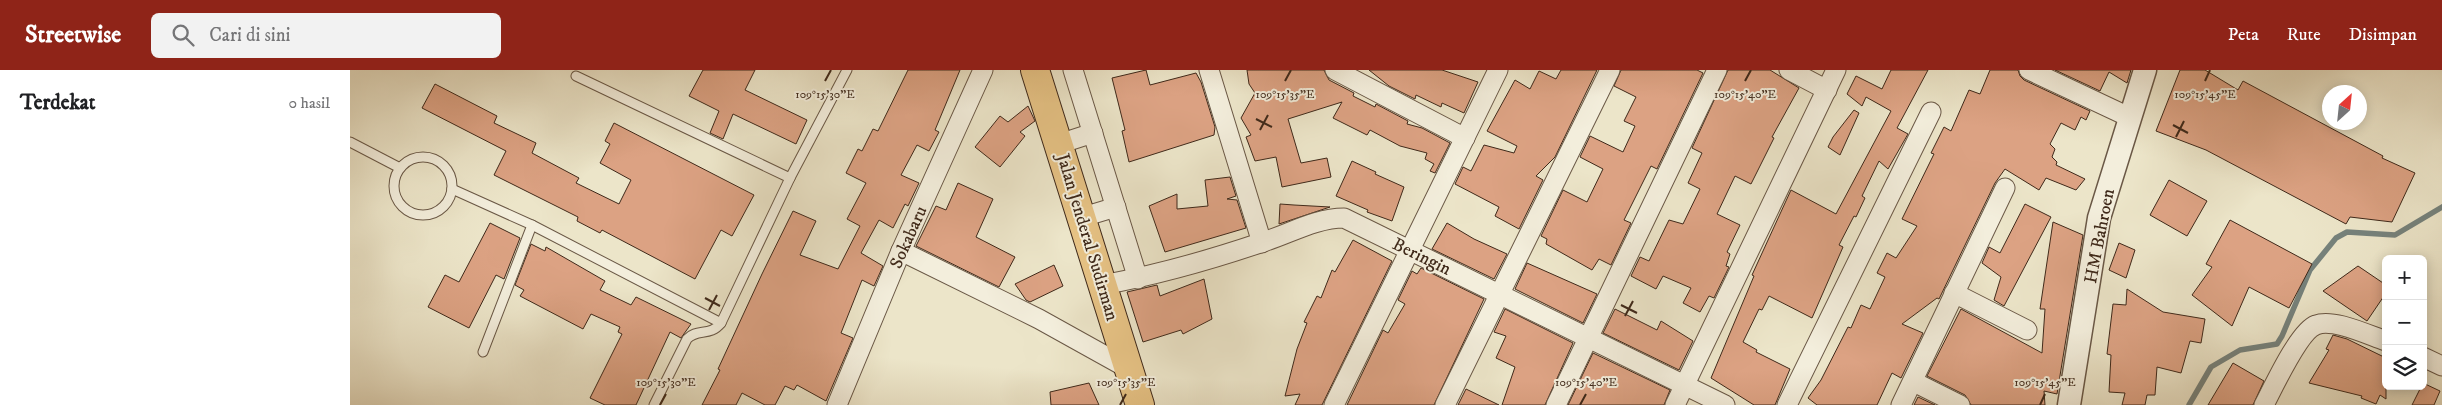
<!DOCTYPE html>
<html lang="id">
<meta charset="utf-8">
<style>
:root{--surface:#fff;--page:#f2f2f2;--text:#202124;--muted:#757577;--line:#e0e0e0;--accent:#8f2418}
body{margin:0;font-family:"IM FELL DW Pica",serif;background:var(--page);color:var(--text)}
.controls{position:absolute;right:15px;bottom:15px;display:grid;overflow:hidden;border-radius:8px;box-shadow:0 2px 12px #0003}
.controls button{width:45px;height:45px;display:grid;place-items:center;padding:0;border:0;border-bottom:1px solid var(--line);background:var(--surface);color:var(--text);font:25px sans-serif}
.compass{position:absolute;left:1972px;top:15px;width:45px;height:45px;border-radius:50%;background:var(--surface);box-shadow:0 2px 12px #0003;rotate:27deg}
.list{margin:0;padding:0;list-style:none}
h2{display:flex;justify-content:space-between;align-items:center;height:65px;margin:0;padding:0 20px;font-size:21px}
h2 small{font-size:16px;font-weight:400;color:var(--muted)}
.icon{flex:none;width:28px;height:28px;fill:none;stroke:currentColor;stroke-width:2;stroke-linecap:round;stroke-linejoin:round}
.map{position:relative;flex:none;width:2092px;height:335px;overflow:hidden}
header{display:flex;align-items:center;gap:30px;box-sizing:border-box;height:70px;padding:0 25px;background:var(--accent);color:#fff}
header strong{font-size:24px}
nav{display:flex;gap:28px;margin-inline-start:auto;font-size:18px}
.search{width:350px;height:45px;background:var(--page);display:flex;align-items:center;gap:12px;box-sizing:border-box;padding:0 18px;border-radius:8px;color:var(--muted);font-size:19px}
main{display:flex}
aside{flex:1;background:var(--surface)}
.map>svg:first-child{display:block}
</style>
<header>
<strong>Streetwise</strong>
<div class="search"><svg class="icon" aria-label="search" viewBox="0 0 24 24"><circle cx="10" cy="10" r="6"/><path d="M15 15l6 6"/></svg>Cari di sini</div>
<nav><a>Peta</a><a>Rute</a><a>Disimpan</a></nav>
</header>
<main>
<aside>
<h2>Terdekat<small>0 hasil</small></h2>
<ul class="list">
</ul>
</aside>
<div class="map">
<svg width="2092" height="335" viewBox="0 0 2092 335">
<rect width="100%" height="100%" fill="#ece5c9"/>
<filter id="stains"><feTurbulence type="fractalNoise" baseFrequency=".004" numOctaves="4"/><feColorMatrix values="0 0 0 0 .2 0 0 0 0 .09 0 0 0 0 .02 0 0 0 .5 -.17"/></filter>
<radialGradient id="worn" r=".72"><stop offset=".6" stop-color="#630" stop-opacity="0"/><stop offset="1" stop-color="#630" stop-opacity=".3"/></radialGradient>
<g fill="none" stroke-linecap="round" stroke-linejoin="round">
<polyline stroke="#76827c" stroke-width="5.5" points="1839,335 1861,297 1890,280 1927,274 1932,266 1960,200 1986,168 1997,162 2045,165 2092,137"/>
</g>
<g fill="#dca283" stroke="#3f291a">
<polygon points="353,0 405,0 395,20 457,50 446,74 383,44 373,69 360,63 369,41 339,26"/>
<polygon points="558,0 610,0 585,60 589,62 579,81 567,75 551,105 569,113 558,136 555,134 543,158 529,150 511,183 533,196 524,216 512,210 491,263 503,268 476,331 447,315 444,320 435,316 425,335 415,335 392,323 386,335 352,335 370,300 368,299 412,204 443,141 466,151 450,185 488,199 510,156 497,149 516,113 496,103 508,79 512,81 523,59 528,61"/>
<polygon points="796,0 800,15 846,3 851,12 865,57 864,65 779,92 772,61 775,60 762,8"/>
<polygon points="897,0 974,0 979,10 1004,23 1003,26 1025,37 1026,34 1058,51 1057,54 1072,58 1100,73 1085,103 1080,101 1084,94 1075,89 1077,83 1050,76 1020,60 1017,65 983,48 992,32 938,49 951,93 977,88 981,107 932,117 926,87 905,91 896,67 901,65 891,48 905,23 899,14"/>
<polygon points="1019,0 1092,0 1128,12 1114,43 1092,33 1091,37 1066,25 1065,29 1039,16"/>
<polygon points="1211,0 1247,0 1205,87 1186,106 1193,110 1169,159 1145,146 1149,137 1105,114 1113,97 1121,101 1134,75 1164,83 1167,76 1137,61 1165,10 1180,19 1189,1 1206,9"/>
<polygon points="1271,0 1347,0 1353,3 1307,99 1301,96 1274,150 1281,153 1261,195 1249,189 1242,200 1196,174 1197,169 1191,166 1213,120 1237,132 1253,99 1230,87 1240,66 1273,82 1285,56 1274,51 1286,27 1264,16"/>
<polygon points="1378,0 1420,0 1449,18 1422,67 1424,68 1401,114 1385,106 1367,144 1390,155 1377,182 1380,184 1376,196 1379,197 1364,228 1359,226 1350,242 1333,233 1341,218 1313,206 1306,219 1281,206 1290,187 1299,191 1319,150 1333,154 1350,119 1338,113 1352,83 1342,78"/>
<polygon points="1541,0 1578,0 1547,58 1558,64 1538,99 1529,91 1512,126 1515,128 1506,147 1504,146 1489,175 1493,177 1462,248 1419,226 1412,240 1409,239 1393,272 1407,280 1406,282 1440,299 1425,335 1404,335 1361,308 1404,206 1402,205 1441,120 1486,144 1541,41 1516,27 1512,36 1497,24 1506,6 1532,19"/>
<polygon points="1640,0 1668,0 1670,6 1674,10 1740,41 1736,50 1731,47 1725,60 1711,53 1700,74 1705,79 1702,87 1707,92 1706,95 1735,109 1726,120 1696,108 1689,120 1655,99 1645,113 1589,229 1587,228 1552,254 1573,263 1551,308 1542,303 1527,335 1467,335 1458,328 1471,310 1498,257 1501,258 1511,235 1520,239 1535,207 1527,203 1537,183 1546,188 1567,156 1552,149 1584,84 1581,83 1594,57 1601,61 1619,20 1630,24"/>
<polygon points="1705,0 1781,0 1777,13 1759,2 1750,21"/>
<polygon points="1830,0 1855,0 1888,20 1893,11 2033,86 2032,88 2065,103 2042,152 2000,147 1996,154 1856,80 1806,61"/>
<polygon points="85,14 147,46 144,53 186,73 182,83 229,108 226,113 269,134 281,110 250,93 260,74 255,71 264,53 404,125 382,166 371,160 345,209 252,160 250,163 227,151 228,147 144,105 156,81 72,38"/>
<polygon points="678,36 685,51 670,62 675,66 650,97 625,77 650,46 658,52"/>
<polygon points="1504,40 1509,43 1490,85 1478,77 1483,67"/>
<polygon points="1002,91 1026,102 1025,104 1054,117 1042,151 1017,142 1018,140 986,126"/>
<polygon points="880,107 886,126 877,129 887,130 896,158 815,182 799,136 827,124 827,139 858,136 855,110"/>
<polygon points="1819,110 1857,131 1837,166 1800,145"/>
<polygon points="608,113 643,129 626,167 665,187 649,217 566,176 586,136 596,140"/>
<polygon points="930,134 944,135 980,137 929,154"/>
<polygon points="1675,134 1701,147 1654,236 1644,230 1651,207 1632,193 1639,177 1650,183"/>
<polygon points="1880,150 1962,194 1939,238 1899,217 1882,256 1842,225 1862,197 1856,194"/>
<polygon points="1703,152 1733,165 1707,324 1694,321 1695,335 1621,335 1615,325 1577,306 1611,239 1692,283 1695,239 1690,239"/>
<polygon points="140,153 170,168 154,209 146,205 119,258 78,237 95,205 109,212"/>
<polygon points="1097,153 1124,169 1157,184 1144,209 1082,179"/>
<polygon points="1003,170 1042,191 972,335 945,335 950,324 935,326 947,279 957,253 954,252 967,226 971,228 982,200 985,202"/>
<polygon points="1769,173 1785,180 1776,208 1759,200"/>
<polygon points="181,174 195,181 196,177 255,211 250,220 281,235 286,227 341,254 331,268 320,262 286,335 255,335 240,328 272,264 268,262 270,257 241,244 233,259 170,226 174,220 165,215"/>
<polygon points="1177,193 1247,224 1233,253 1165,219"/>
<polygon points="704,195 713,216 680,232 676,230 665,214"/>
<polygon points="2008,196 2036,215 2036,223 2017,251 1973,221"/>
<polygon points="1071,198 1134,229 1084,335 997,335 1033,260 1038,263 1055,234 1048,230 1062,201 1067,204"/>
<polygon points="854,209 862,249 833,264 831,260 793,272 777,222 807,215 810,226"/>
<polygon points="1777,219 1813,242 1855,249 1851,273 1840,271 1831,303 1807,297 1805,325 1797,325 1795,335 1772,335 1775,323 1759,322 1761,285 1757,284 1763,234 1776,235"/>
<polygon points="1155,239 1223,273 1195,335 1152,335 1165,297 1146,288 1156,266 1144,262"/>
<polygon points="1265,239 1307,260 1311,251 1343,271 1329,300 1253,263"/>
<polygon points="1983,265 1997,269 2036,288 2036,329 2030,325 2026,334 2011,328 2012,326 1959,313 1979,280 1976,279"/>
<polygon points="1243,283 1320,320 1314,335 1218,335"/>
<polygon points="1883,293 1914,311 1903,335 1858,335"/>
<polygon points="739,313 749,335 701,335 700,322"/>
<polygon points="2073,313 2090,321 2084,335 2062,335"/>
<polygon points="1116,319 1149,335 1108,335"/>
<polygon points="1568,327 1585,335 1564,335"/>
</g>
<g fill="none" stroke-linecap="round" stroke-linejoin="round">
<defs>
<g id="service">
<polyline points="226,6 440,108"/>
<polyline points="0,72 50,98"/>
<circle cx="73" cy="116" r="29"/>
<polyline points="102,119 182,155 371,253"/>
<polyline points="133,282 182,155"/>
<path d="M304,335l33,-66c10,-11 23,-2 34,-16l69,-145 57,-108"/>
</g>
<g id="minor">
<polyline points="723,0 788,209"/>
<polyline points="859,0 912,173"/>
<polyline points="985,0 1115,68"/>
<polyline points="1439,0 1477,20"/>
<polyline points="1679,0 1779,47"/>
<polyline points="709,74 743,63"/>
<polyline points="733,147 766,137"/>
<polyline points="551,181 689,249 779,299"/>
<path d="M752,215c55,-10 108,-25 161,-43 26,-8 53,-24 81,-24l381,187"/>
<polyline points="1604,223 1677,260"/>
<polyline points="2073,287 2092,296"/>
<polyline points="1564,312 1610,335"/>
<polyline points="487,335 551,181 633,0"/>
<polyline points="984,335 1148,0"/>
<polyline points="1095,335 1260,0"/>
<polyline points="1206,335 1367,0"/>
<polyline points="1325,335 1486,0"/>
<polyline points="1437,335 1581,42"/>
<polyline points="1551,335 1655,118"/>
<path d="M1914,335c9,-17 35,-74 52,-80 17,-7 52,10 70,16"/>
</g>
<polyline id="tertiary" points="1719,335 1749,148 1795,0"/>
<polyline id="primary" points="685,0 790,335"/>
</defs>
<use href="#service" stroke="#6a5846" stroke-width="11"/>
<use href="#minor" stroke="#6a5846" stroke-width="21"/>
<use href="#tertiary" stroke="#6a5846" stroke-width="25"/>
<use href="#primary" stroke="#3f291a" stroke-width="30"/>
<use href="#service" stroke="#f3eedc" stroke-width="9"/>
<use href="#minor" stroke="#f3eedc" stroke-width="19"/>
<use href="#tertiary" stroke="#f3eedc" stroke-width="22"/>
<use href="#primary" stroke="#e6c284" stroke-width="28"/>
</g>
<path fill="none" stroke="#3f291a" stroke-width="2" d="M475,11l6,-11M935,11l6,-11M1395,11l6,-11M1855,11l5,-11M906,49l16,8M1823,55l15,8M910,60l8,-15M1826,67l8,-16M355,228l15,8M1271,235l16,8M359,240l8,-15M1275,246l8,-15M310,335l6,-11M770,335l6,-11M1230,335l6,-11M1690,335l5,-11"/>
<g text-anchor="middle" stroke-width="4" stroke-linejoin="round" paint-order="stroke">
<g font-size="18" fill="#3f291a" stroke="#f3eedc">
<text transform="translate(1749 166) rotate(-79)" y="6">HM Bahroen</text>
<text transform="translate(558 167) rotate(-66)" y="6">Sokabaru</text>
<text transform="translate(738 167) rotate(73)" y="6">Jalan Jenderal Sudirman</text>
<text transform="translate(1072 186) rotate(26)" y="6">Beringin</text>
</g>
</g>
<g font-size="12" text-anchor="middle" fill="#3f291a" stroke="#f3eedc" stroke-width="4" stroke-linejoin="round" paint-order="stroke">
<text x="475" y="28">109°15'30"E</text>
<text x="935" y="28">109°15'35"E</text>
<text x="1395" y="28">109°15'40"E</text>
<text x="1855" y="28">109°15'45"E</text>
<text x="316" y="316">109°15'30"E</text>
<text x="776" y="316">109°15'35"E</text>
<text x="1236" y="316">109°15'40"E</text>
<text x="1695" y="316">109°15'45"E</text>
</g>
<rect width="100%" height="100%" filter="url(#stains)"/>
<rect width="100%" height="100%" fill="url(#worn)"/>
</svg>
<div class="controls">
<button>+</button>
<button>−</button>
<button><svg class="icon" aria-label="layers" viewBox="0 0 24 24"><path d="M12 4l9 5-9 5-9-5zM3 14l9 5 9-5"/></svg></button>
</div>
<svg class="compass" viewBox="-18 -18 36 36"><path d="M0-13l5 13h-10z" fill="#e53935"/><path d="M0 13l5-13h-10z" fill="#757577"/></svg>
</div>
</main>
